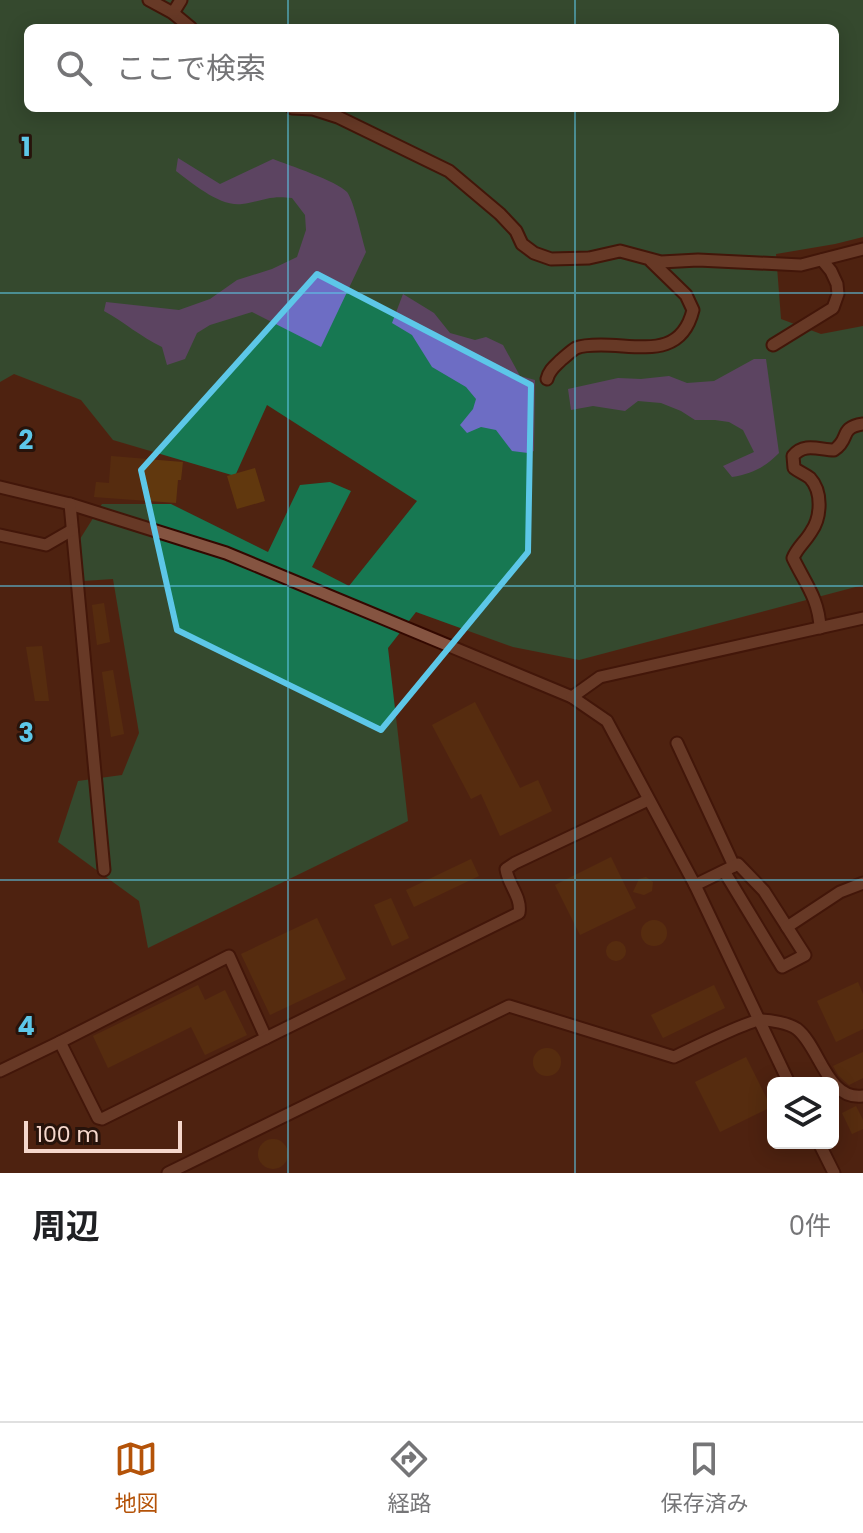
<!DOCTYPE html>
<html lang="ja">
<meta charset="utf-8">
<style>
:root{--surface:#fff;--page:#f2f2f2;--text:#202124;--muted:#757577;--line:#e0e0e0;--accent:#b45309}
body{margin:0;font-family:Poppins,"Noto Sans JP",sans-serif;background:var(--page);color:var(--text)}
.controls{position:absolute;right:24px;bottom:24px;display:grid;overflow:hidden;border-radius:12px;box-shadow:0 4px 20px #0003}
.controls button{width:72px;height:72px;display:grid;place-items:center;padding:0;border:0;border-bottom:2px solid var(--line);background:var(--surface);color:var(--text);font:40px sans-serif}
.scale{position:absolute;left:24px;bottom:20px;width:158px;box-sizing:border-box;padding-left:8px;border:4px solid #f5d7cc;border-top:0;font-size:22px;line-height:28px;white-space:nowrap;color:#f5d7cc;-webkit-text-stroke:6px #27130b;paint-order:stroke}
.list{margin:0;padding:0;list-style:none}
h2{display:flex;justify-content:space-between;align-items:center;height:104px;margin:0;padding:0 32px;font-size:34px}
h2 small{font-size:26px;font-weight:400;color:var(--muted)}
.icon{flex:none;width:44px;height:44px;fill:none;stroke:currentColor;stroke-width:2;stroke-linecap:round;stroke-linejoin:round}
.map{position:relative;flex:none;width:863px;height:1173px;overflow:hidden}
.search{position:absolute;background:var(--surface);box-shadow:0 4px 20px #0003;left:24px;right:24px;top:24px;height:88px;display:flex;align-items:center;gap:20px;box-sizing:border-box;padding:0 28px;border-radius:12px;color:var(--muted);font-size:30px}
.sheet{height:248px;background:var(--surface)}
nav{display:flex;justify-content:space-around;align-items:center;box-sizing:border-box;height:112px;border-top:2px solid var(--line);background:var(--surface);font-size:22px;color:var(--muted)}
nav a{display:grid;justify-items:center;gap:4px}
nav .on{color:var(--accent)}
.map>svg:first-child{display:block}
</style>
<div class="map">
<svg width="863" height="1173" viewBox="0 0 863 1173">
<rect width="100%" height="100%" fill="#4f2311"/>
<path fill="#177852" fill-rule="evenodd" d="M0,0h863v237l-28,7 -59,10 5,65 40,15 42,-8v259l-284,75 -66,-13 -97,-35 -28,36 20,173 -260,127 -9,-47 -81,-59 20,-61 44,-6 17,-42 -26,-154 -30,2 -3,-42 22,-35h69l97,48 32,-67 30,-3 21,9 -39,76 37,19 68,-85 -150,-96 -32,71 -122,-36 -32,-40 -67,-26 -14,8zM28,28h807v80h-807z"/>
<g fill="#6d6dc4">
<path d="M178,158l42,26 53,-25c15,6 64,22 74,33 7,9 15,47 19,60l-45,95 -69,-35 -42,13 -13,8 -12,26 -18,6 -5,-18c-21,-10 -38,-25 -58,-36l2,-9 73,8 31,-11 27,-19 35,-11 25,-12 9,-27 -1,-15 -13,-17c-23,-3 -29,3 -50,6 -22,3 -50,-21 -66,-33z"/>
<polygon points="403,294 434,313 450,333 475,340 486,337 503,345 520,376 535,380 534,451 528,453 512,451 496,430 481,427 467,433 460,425 473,409 476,399 466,387 432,367 412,335 392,323"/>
<path d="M754,359h12l13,94c-14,14 -27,21 -47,24l-9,-11 31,-14 -11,-22 -14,-8 -14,-2h-20l-14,-9 -20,-8 -23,-2 -13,10 -32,-5 -22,4 -3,-21 50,-11 23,1 28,-3 18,7 27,-2z"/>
</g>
<g fill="#61380e">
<polygon points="111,456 183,462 181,480 178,480 176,503 94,497 96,482 109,483"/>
<polygon points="255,468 265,501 237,509 227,476"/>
<polygon points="104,603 110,642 97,645 92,605"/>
<polygon points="42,646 49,701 35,701 26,647"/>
<polygon points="113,670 124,734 111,737 102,672"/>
<polygon points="475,702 520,788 538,780 552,811 500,836 481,794 471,799 432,725"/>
<polygon points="611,857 636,908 580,935 555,885"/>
<polygon points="471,859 479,876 414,907 406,890"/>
<polygon points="646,877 653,882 652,891 644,895 633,892 639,879"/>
<polygon points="391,898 409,938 392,946 374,905"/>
<polygon points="317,918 346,979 270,1015 241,954"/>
<circle cx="654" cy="933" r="13"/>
<circle cx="616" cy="951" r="10"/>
<polygon points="858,982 863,994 863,1029 836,1042 817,1001"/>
<polygon points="198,985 205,1000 225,990 247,1035 205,1055 191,1027 108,1068 93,1036"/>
<polygon points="714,985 725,1008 663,1038 651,1015"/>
<circle cx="547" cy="1062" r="14"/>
<polygon points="863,1052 863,1078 849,1085 839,1076 833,1066"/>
<polygon points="746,1057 771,1107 720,1132 695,1082"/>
<polygon points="856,1106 863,1120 863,1129 852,1134 842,1113"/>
<circle cx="273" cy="1154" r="15"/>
</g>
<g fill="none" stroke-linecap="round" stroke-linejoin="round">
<defs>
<g id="minor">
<polyline points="149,0 173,13 191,28"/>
<polyline points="173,13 181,0"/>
<polyline points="292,108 313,109 338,117 449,171 500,214 516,231 522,244 534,253 551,259 589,258 620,251 661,262 698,260 801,265 863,249"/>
<polyline points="773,345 833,308 838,294 837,284 831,271 822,260"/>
<path d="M547,379c2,-9 8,-13 14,-19 5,-4 10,-9 15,-12 7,-3 17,-3 25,-3 39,0 80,14 92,-35l-7,-15 -35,-34"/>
<polyline points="0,487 70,504 226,553 572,697 607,721 695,885 789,1083"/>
<polyline points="70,504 104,870"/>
<polyline points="0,535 46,545 72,530"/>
<path d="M820,628c-1,-29 -15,-45 -27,-70 4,-10 12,-16 18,-26 10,-14 12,-40 -1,-54 -5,-4 -11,-6 -16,-10l-1,-12c11,-14 27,-6 41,-6 17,-11 4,-22 29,-26"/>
<polyline points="572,697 600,677 863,618"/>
<polyline points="677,743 734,866"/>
<polyline points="695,885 738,864 764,891 805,955 782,967 724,871"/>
<polyline points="787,927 840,892 863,883"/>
<polyline points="60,1042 229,956 266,1038"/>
<path d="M0,1071l60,-29 38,76 4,1 417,-206c3,-16 -11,-28 -13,-44l9,-6 133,-63"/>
<polyline points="819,1143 834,1173"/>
<path d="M168,1173l341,-167 165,51c15,-7 75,-37 87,-37 9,0 28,3 36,9 23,18 30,72 66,67"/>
</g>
</defs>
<use href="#minor" stroke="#330800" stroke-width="15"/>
<use href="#minor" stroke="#855441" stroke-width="11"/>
</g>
<path d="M0 0H863V1173H0ZM317,274l214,111 -3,167 -147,178 -204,-100 -36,-160z" fill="#4f2311" fill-opacity=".55" fill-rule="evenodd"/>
<path fill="none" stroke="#5dc7e8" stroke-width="6" stroke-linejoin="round" d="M317,274l214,111 -3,167 -147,178 -204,-100 -36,-160z"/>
<path fill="none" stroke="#5dc7e8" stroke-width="2" stroke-opacity="0.55" d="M288,0v28M575,0v28M288,108v1065M575,108v1065M0,293h863M0,586h863M0,880h863"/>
<g font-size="26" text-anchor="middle" font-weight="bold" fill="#5dc7e8" stroke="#27130b" stroke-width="6" stroke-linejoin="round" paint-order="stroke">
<text x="26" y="156">1</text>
<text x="26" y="449">2</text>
<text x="26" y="742">3</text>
<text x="26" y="1035">4</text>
</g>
</svg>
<div class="controls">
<button><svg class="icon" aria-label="layers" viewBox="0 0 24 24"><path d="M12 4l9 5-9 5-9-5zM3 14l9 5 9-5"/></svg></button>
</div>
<div class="scale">100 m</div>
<div class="search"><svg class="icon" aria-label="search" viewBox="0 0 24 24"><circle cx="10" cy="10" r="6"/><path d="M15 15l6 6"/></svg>ここで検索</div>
</div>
<section class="sheet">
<h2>周辺<small>0件</small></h2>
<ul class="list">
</ul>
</section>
<nav>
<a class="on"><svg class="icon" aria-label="map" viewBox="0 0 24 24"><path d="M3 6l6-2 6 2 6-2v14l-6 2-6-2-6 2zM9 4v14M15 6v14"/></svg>地図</a>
<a><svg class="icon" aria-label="directions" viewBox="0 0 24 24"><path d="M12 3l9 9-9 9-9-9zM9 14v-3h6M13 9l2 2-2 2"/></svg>経路</a>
<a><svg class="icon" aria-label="saved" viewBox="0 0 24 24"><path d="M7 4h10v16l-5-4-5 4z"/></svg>保存済み</a>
</nav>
